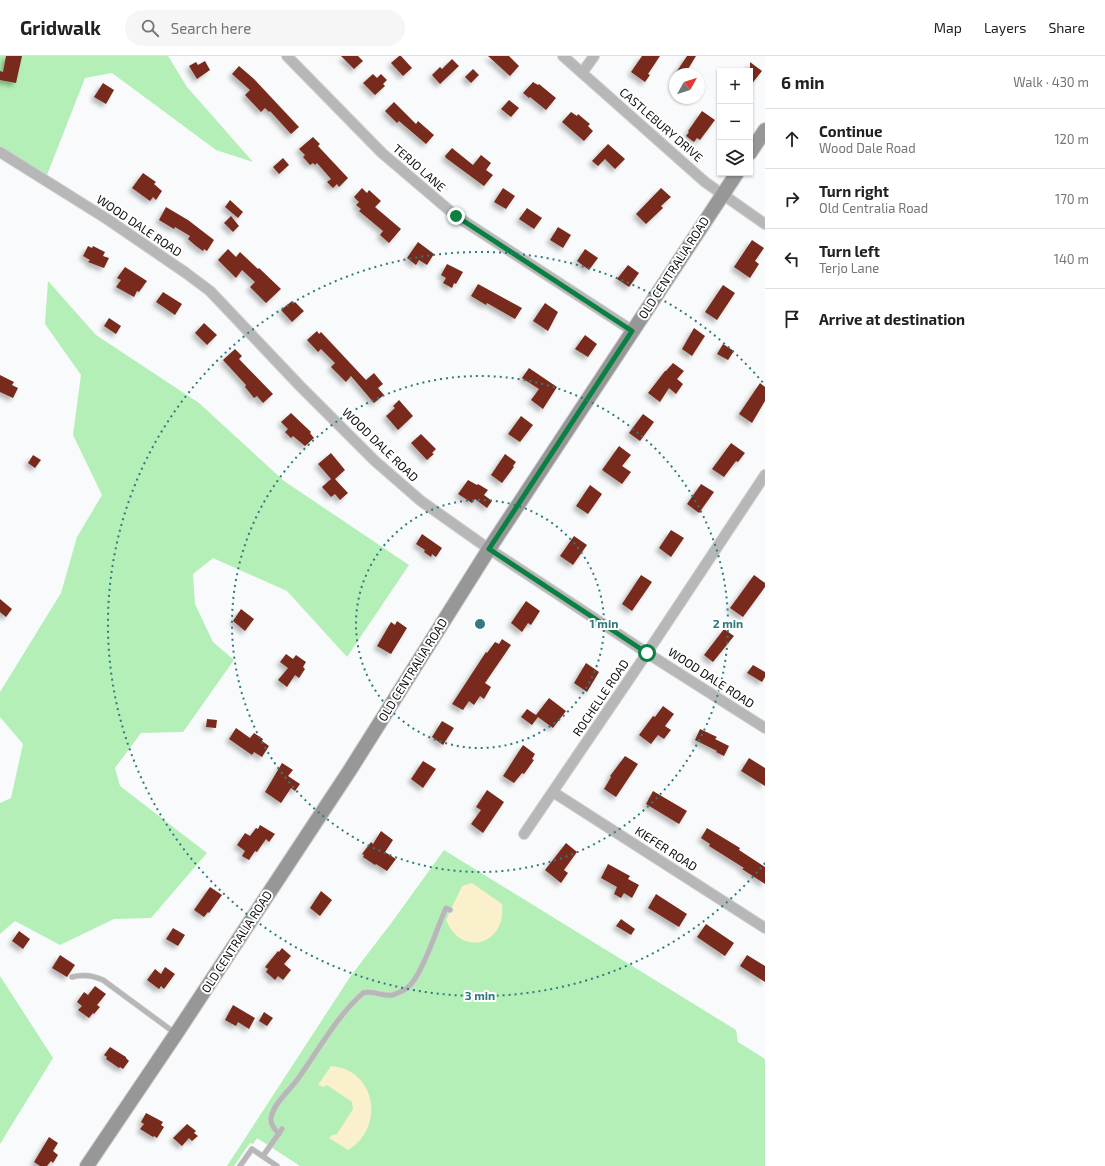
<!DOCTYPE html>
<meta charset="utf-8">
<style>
:root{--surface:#fff;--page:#f6f6f6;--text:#202124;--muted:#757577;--line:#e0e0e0}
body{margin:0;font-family:"Exo 2",sans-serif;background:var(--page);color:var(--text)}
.controls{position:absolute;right:12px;top:12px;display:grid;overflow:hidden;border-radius:0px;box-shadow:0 1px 3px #0004}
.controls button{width:36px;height:36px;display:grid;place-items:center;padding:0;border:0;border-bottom:1px solid var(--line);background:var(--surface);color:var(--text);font:20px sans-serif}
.compass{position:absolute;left:669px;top:12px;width:36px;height:36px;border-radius:50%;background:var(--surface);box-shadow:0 1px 3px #0004;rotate:51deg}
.stop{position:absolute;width:12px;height:12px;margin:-9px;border:3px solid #0b8043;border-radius:50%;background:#fff}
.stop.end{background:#0b8043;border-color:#fff;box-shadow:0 1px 4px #0008}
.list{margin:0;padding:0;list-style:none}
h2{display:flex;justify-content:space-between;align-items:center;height:52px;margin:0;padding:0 16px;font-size:17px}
h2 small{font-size:13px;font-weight:400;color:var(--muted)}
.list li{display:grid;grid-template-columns:26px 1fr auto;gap:12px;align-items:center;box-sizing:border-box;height:60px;padding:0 16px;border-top:1px solid var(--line)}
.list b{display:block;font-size:15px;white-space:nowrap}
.list p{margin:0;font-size:13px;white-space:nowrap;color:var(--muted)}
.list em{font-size:13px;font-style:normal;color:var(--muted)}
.icon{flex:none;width:22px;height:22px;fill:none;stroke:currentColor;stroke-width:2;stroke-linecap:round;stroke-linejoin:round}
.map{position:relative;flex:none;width:765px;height:1110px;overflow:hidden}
header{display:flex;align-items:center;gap:24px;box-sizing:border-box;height:56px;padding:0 20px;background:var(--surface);border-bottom:1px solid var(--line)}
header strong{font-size:19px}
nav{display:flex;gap:22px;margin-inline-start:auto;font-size:14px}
.search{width:280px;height:36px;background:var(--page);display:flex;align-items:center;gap:10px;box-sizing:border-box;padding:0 14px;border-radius:22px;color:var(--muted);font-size:15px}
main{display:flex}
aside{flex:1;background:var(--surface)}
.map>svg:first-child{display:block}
</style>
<header>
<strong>Gridwalk</strong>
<div class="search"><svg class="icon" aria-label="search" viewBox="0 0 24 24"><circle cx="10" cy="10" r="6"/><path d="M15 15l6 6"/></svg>Search here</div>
<nav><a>Map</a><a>Layers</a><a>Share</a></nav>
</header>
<main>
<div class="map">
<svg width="765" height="1110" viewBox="0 0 765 1110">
<defs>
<filter id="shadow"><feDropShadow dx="-3.5" dy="3.5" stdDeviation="2" flood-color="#0004"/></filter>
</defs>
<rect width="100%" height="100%" fill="#f9fafb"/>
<g fill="#b3efb7">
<polygon points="0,0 168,0 187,31 253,106 216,94 112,17 85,22 47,119 0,91"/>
<polygon points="48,225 96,279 199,347 284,425 409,509 347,601 287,535 213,502 193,518 195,548 213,586 234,604 183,676 141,677 115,712 120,730 207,797 151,862 114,863 60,889 15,865 0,878 0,747 11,742 23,688 0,661 0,636 61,537 77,481 102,439 73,379 81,319 45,268"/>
<polygon points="444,794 736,974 738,986 765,1003 765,1110 300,1110 257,1082 253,1088 250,1087 234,1110 227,1110 350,921 392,866"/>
<polygon points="0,920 53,1002 0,1088"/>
</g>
<g fill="#faf0cb">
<path d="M472,827l30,21c5,41 -41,54 -56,16l16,-34z"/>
<path d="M331,1010c45,3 55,62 17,84l-19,-12 3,-3 5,-1 16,-25 -1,-7 -25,-17 -3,2 -6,-2z"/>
</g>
<g fill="#782b1a" filter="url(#shadow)">
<polygon points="6,0 22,0 16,27 0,24 0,15 3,16"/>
<polygon points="341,0 358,0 363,5 354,13"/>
<polygon points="399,0 401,0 412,12 403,20 391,7"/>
<polygon points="488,0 509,0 519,10 510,20"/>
<polygon points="642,0 660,0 648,18 650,19 645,26 631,16"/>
<polygon points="687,0 696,0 685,18 675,18"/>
<polygon points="452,3 459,10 440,28 432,19 440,11 442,13"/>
<polygon points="205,5 210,14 197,23 189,10 196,6 198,9"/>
<polygon points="750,6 762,15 750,30"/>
<polygon points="239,10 254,23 299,71 291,78 270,55 269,56 265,52 261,56 245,39 250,34 232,18"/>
<polygon points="473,13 479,19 471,27 465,21"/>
<polygon points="373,18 377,22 381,18 387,24 383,28 385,30 375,39 363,27"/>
<polygon points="533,26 538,29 539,28 556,42 546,54 530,41 529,42 523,37"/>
<polygon points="103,27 114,34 106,48 94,41"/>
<polygon points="509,44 519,52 511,61 501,53"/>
<polygon points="394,46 416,68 418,65 434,79 426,88 399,65 397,67 385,55"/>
<polygon points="702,55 715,64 700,84 697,82 694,86 686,80 689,76 688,75"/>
<polygon points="571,56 577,60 578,58 590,68 588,70 593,75 584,85 562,66"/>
<polygon points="313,81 320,88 318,90 348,122 339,131 337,128 333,132 327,126 331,123 317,107 315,109 313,107 310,109 303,101 305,99 299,93"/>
<polygon points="608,88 625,103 615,113 605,103 598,110 592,105"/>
<polygon points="452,92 473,109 481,99 491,107 486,114 493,119 484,130 446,102 445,100"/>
<polygon points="283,102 289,109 279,118 273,111"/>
<polygon points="143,117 156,126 154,128 162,135 156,144 153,141 150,145 132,132"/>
<polygon points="362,132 367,137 369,134 381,145 375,151 401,173 389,187 380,179 383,175 359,155 361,153 356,149 359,146 354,141"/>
<polygon points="503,132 515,140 506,153 494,146"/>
<polygon points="661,132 671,141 661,150 663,152 646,168 636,158"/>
<polygon points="230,144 243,156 238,162 225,151"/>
<polygon points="166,151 188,164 214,184 207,195 204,193 203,195 196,190 188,183 190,180 175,171 174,173 159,164"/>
<polygon points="527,152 542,162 534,173 519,163"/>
<polygon points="231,160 239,170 233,176 224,167"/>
<polygon points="558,171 571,179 563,192 550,184"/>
<polygon points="752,184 764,192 755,205 759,208 750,222 734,211"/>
<polygon points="418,186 434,198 427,209 419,204 416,209 407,202"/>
<polygon points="88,190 92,192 93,190 105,196 103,200 109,202 104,212 88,206 90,204 83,200"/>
<polygon points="228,193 236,201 240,196 258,213 259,212 281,233 266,247 250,231 255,226 242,214 236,222 218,204"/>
<polygon points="585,193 598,202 589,214 577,205"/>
<polygon points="447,208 463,216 456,228 454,227 452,232 443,227 446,222 441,219"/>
<polygon points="628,209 639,217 629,231 617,223"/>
<polygon points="125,211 147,225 139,236 137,235 134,241 116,231 121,224 117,222"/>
<polygon points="478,228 522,252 515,263 487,247 486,249 471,240"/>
<polygon points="723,229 735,237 717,264 705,256"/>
<polygon points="163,236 182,248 175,259 156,246"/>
<polygon points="292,245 294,247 295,246 304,255 292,266 281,254"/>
<polygon points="545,247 558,256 548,275 533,265"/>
<polygon points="109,262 121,270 116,278 104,270"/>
<polygon points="204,267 217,279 207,289 195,277"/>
<polygon points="694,272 705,280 692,300 682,293"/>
<polygon points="317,275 319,278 321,276 366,324 374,317 383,328 378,332 384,339 374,347 351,320 346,326 331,311 335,307 321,293 318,296 307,284"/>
<polygon points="585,279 597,288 588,301 575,293"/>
<polygon points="723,288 734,295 728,304 717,298"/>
<polygon points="235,293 242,300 239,303 273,338 263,347 257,340 254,342 245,331 246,329 223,304"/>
<polygon points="673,307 684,315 677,323 683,328 676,338 669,332 660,346 648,337 665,315 666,315"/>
<polygon points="529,312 557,331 543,353 531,344 539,333 522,322"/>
<polygon points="0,319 14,326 12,329 18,332 13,342 0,336"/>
<polygon points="760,327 765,331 765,345 752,367 739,358"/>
<polygon points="399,344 413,360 398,374 386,360 395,352 393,350"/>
<polygon points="291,357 311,376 310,377 314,382 305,390 293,380 291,382 285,376 288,373 281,366"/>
<polygon points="643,358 654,366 640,385 629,377"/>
<polygon points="521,360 533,369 520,386 508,378"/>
<polygon points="421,378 436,393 432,397 434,398 427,404 411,387"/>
<polygon points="731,387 745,397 738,406 736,405 724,421 712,413"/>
<polygon points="619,390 631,399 622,410 631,416 622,428 602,414"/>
<polygon points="331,397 345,414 335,423 348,437 340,444 335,438 331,441 322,431 331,423 318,408"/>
<polygon points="505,398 516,406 513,410 514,411 502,427 491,419"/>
<polygon points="33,399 41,404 35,412 28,407"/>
<polygon points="468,424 477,429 478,428 488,434 484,439 492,445 487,452 475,443 472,447 458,438"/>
<polygon points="701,428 714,436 699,457 687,448"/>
<polygon points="590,429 602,438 588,458 576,450"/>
<polygon points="671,474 684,482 671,501 659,492"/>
<polygon points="422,478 442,492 436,501 432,498 431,501 424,496 425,494 416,488"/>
<polygon points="574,480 587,489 573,509 560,500"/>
<polygon points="641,519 652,526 632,555 622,548"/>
<polygon points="754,519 765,527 765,531 743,561 730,552"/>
<polygon points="0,543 12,553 6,561 0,556"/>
<polygon points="526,545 540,555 531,569 528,567 522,576 511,567"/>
<polygon points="241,553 254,563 245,575 233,565"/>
<polygon points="397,565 407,572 391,598 377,590 391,566 395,569"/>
<polygon points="724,573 734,580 713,606 704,599"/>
<polygon points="502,583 511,589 485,627 491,631 484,643 480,640 474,649 469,645 463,654 452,648 486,596 487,597 495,586 499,588"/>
<polygon points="286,598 293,603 296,599 306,606 303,611 305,613 299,622 295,619 287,631 278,624 288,612 280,606"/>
<polygon points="586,607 599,616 587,636 574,627"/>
<polygon points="753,609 765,616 765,621 762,626 747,617"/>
<polygon points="549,642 566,655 553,672 538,661 532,669 521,661 527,653 536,659"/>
<polygon points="663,650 674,658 665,670 671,674 664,683 658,679 651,688 639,679 653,660 655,661"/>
<polygon points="207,663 217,664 216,672 206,671"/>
<polygon points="442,665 454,672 443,689 432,681"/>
<polygon points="236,672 250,682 254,677 263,683 262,685 269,690 262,701 254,696 252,699 229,683"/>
<polygon points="700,673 717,681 715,683 729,690 724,700 716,696 717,695 695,684"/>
<polygon points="523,689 535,698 532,703 534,704 524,718 522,717 514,727 503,720"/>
<polygon points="625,700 638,708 616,741 604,733 611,721 610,720"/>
<polygon points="749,702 765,712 765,730 741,715"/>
<polygon points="423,705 436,713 423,732 411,723"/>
<polygon points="282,707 293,714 288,720 300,728 295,735 291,732 281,747 265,736"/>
<polygon points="487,734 504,746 483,777 471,768 481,754 476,751"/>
<polygon points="653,735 687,755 679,768 646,748"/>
<polygon points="260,769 275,778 269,786 266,783 257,796 255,795 249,804 242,800 245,795 237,789 245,777 250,780 256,772 258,773"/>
<polygon points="707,772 740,792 739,794 765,811 765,828 742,813 744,812 709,790 710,788 701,782"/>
<polygon points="381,775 393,784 385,796 396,803 387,815 376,808 375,809 363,801 364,799 362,798 371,786 373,788"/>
<polygon points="566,787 577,796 564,814 568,817 561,827 545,814"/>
<polygon points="608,808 630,820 628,823 639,829 632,842 624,837 621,842 614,838 617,831 601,822"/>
<polygon points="210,831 222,839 209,857 208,856 204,861 194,854"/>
<polygon points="321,835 332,844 320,860 310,852"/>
<polygon points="656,838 687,858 679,871 648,852"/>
<polygon points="621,863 635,873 631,879 616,870"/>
<polygon points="706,868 734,887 725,900 697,881"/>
<polygon points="173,872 185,879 178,890 166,883"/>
<polygon points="19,875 30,883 23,893 12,885"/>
<polygon points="282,892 291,900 284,908 291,914 283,924 278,920 275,924 266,916 268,913 265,911 278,895 279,896"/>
<polygon points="60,899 75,909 67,921 52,912"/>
<polygon points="747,899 765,910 765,926 740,910"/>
<polygon points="165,911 175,918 164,933 161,930 159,933 147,924 155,913 161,918"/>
<polygon points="95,930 106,938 97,949 100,951 94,958 93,957 89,962 78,954 82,950 77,946 84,936 88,939"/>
<polygon points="233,949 255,962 249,973 238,966 236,970 225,964"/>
<polygon points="264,956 273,962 267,970 259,965"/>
<polygon points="110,991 126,1001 126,1002 129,1005 123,1013 120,1011 119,1012 106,1003 107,1001 104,999"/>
<polygon points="146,1057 163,1066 161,1069 164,1071 157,1082 154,1080 153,1081 140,1073 144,1068 141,1066"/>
<polygon points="187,1068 196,1075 194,1077 198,1080 192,1085 189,1082 182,1090 173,1082"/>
<polygon points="49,1081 58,1087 53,1095 58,1099 53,1107 51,1105 47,1110 40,1110 34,1106"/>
</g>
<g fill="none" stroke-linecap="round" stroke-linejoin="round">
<defs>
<g id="lane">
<path d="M72,921c11,-3 20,-2 31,3l72,53"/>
<path d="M279,1078c-4,-4 -9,-10 -8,-16 3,-15 17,-26 26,-38 21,-29 39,-63 66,-87 11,-3 20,4 30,2 5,-2 10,-4 14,-7 15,-11 30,-61 39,-80l4,2"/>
<polyline points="263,1100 282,1073"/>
<polyline points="240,1110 252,1093 277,1110"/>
</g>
<g id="street">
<polyline points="287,0 382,97 456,160 633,275"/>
<polyline points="563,0 705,126 765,168"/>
<polyline points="582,17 594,0"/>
<polyline points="0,96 107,163 186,217 210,235 300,330 375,405 421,445 489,493 647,597 765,672"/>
<polyline points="553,736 765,872"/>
<polyline points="524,778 647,597 765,419"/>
</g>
<g id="secondary">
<polyline points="750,97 765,74"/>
<polyline points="87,1110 176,978 350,714 489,493 737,117"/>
</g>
</defs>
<use href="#lane" stroke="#d3d4d5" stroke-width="6"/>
<use href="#street" stroke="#d3d4d5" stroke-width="12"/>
<use href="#secondary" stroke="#d3d4d5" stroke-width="16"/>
<use href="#lane" stroke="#b8b7b7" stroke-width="5"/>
<use href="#street" stroke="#b8b7b7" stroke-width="10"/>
<use href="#secondary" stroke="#989797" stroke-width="14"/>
</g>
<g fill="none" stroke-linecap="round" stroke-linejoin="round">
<polyline stroke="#0b8043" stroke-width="5" points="456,160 632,275 489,493 647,597"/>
</g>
<g fill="none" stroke="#317a7f" stroke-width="2" stroke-dasharray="2 4">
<circle cx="480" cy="568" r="124"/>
<circle cx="480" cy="568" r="248"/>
<path d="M765 807A372 372 0 1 1 765 329"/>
</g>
<g text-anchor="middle" stroke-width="4" stroke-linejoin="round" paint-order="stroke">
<g font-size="12" fill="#0d0d0d" stroke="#fff">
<text transform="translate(661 69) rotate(41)" y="4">CASTLEBURY DRIVE</text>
<text transform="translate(419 112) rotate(41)" y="4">TERJO LANE</text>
<text transform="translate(139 170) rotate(34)" y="4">WOOD DALE ROAD</text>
<text transform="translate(674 212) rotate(-57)" y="4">OLD CENTRALIA ROAD</text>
<text transform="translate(380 389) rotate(44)" y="4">WOOD DALE ROAD</text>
<text transform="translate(413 614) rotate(-58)" y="4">OLD CENTRALIA ROAD</text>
<text transform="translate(711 622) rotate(33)" y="4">WOOD DALE ROAD</text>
<text transform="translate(601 642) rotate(-56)" y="4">ROCHELLE ROAD</text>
<text transform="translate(666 793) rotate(33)" y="4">KIEFER ROAD</text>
<text transform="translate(237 886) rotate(-57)" y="4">OLD CENTRALIA ROAD</text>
</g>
</g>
<circle cx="480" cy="568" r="6" fill="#317a7f" stroke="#fff" stroke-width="2"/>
<g font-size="12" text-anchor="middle" font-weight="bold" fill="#317a7f" stroke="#fff" stroke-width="4" stroke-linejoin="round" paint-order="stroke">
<text x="604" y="572">1 min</text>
<text x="728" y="572">2 min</text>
<text x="480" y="944">3 min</text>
</g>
</svg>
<div class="controls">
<button>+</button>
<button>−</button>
<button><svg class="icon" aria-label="layers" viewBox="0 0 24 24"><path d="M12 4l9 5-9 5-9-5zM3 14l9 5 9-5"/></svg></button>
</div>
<svg class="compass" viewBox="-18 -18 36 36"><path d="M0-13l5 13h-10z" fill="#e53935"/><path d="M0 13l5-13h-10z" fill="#757577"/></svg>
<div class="stop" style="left:647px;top:597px"></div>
<div class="stop end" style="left:456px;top:160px"></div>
</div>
<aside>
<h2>6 min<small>Walk · 430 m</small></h2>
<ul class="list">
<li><svg class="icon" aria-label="ahead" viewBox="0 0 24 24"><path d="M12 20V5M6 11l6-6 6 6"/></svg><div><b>Continue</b><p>Wood Dale Road</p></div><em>120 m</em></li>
<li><svg class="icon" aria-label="right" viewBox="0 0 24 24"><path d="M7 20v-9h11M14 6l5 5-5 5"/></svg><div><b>Turn right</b><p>Old Centralia Road</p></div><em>170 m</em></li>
<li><svg class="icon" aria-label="left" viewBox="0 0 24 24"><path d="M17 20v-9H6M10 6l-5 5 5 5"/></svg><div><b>Turn left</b><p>Terjo Lane</p></div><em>140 m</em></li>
<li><svg class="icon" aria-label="arrive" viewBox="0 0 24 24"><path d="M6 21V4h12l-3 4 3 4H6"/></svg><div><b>Arrive at destination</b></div></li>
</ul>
</aside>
</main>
